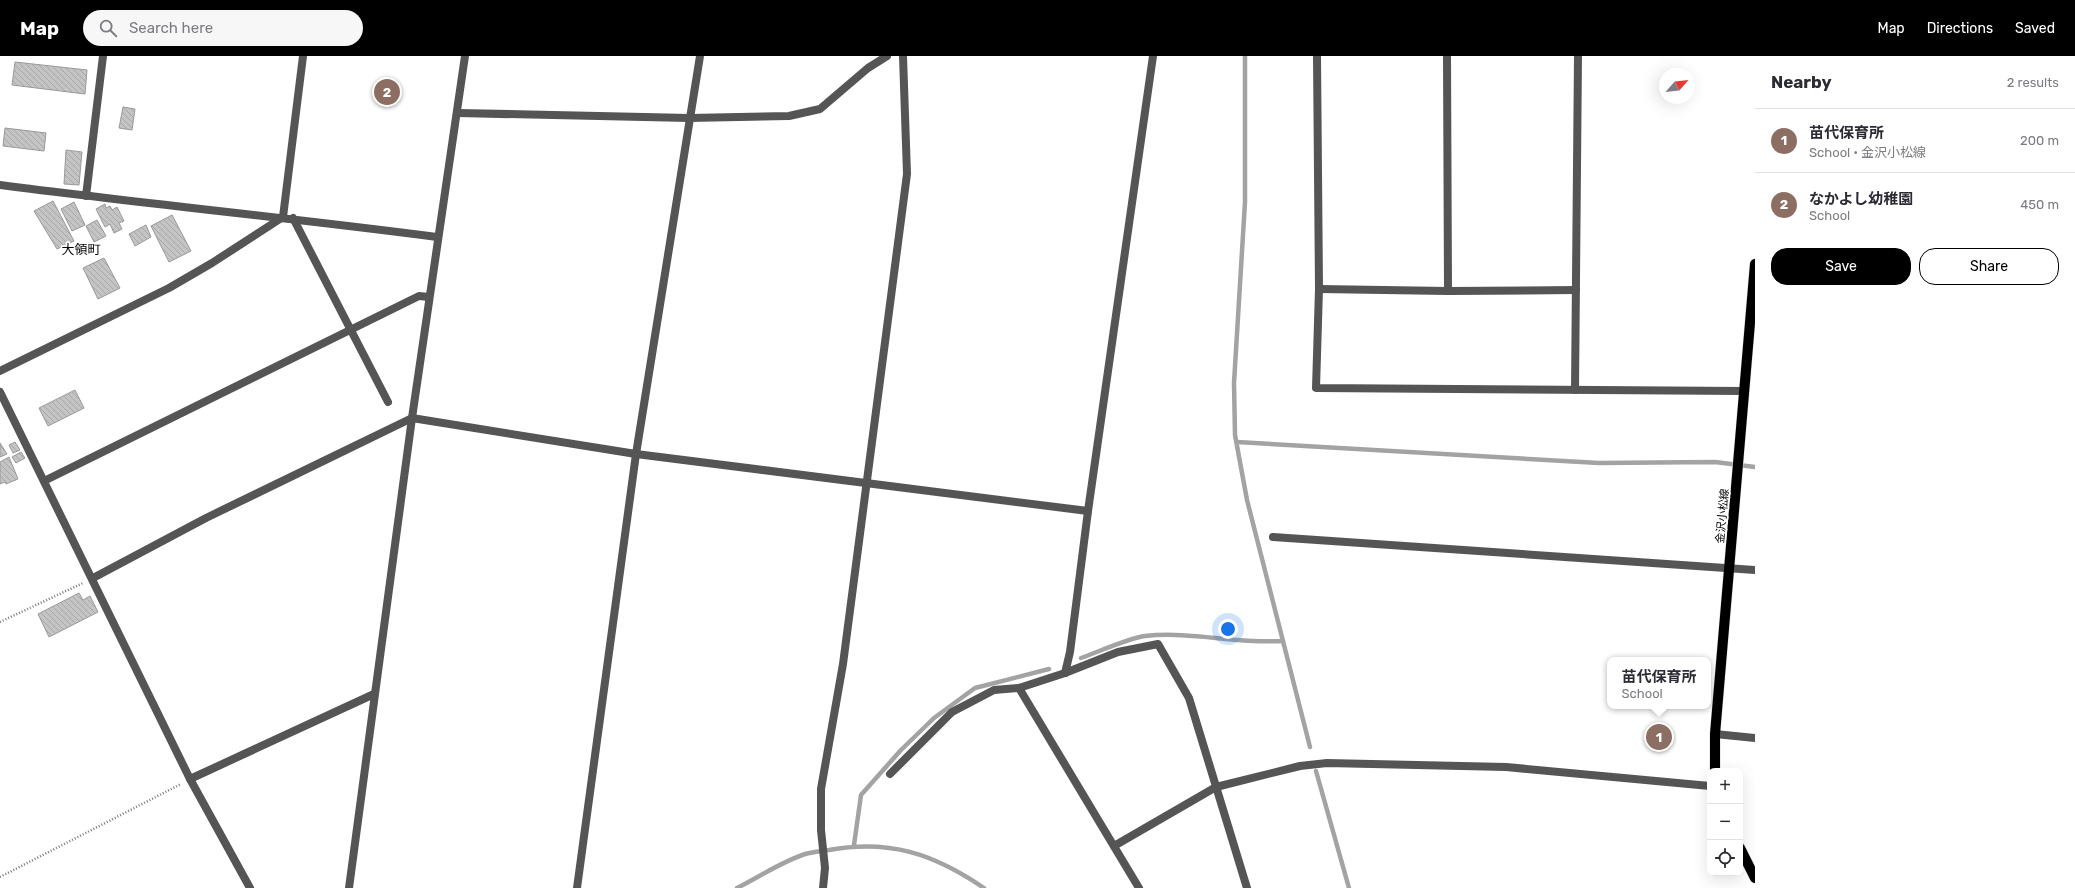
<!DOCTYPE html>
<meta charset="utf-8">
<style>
:root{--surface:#fff;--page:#f7f7f7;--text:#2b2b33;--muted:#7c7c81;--line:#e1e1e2;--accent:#000}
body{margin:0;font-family:Rubik,"Noto Sans JP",sans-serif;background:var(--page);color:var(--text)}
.controls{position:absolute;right:12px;bottom:12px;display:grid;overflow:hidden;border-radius:8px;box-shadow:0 4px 16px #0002}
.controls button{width:36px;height:36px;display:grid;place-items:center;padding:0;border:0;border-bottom:1px solid var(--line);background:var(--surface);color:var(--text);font:20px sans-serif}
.compass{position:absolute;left:1659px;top:12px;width:36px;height:36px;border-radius:50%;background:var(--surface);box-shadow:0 4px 16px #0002;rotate:63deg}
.you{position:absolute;left:1228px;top:573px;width:14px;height:14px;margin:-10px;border:3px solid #fff;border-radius:50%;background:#1a73e8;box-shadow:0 0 0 6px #1a73e833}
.badge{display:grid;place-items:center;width:26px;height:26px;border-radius:50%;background:var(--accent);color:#fff;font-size:13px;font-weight:700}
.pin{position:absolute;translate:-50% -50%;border:2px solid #fff;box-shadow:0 1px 4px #0006}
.popup{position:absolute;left:1607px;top:601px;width:104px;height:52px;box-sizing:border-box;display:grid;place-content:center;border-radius:8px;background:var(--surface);filter:drop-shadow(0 1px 3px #0005);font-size:13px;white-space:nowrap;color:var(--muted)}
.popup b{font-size:15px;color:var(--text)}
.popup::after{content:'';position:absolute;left:50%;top:100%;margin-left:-8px;border:8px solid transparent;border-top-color:var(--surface)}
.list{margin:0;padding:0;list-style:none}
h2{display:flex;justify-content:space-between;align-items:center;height:52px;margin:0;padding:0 16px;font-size:17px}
h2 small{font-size:13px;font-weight:400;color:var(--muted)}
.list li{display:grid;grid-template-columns:26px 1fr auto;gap:12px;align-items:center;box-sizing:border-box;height:64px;padding:0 16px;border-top:1px solid var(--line)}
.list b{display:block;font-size:15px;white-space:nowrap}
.list p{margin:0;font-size:13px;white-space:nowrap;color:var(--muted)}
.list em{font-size:13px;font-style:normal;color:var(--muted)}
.actions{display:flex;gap:8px;padding:12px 16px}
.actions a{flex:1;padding:9px 0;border:1px solid var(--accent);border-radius:16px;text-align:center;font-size:14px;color:var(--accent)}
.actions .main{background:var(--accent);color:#fff}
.icon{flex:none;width:22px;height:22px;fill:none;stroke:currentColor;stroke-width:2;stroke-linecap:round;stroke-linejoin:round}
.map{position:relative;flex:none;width:1755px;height:832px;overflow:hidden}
header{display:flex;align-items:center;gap:24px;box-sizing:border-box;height:56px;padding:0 20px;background:var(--accent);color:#fff}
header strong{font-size:19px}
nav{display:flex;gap:22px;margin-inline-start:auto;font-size:14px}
.search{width:280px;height:36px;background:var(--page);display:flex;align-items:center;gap:10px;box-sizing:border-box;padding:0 14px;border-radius:22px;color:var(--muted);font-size:15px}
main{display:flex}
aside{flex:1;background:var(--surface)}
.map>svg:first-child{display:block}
</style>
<header>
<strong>Map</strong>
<div class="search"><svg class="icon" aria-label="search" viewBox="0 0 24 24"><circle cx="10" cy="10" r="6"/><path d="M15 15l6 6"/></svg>Search here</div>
<nav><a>Map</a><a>Directions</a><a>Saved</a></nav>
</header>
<main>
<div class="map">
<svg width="1755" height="832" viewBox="0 0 1755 832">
<defs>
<pattern id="building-back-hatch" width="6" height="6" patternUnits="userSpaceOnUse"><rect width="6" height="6" fill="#c4c4c4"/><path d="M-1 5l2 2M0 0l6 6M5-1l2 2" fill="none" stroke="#a7a7a7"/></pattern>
</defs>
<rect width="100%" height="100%" fill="#fff"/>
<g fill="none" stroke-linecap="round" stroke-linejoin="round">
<g stroke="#a3a3a3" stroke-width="4.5">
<polyline points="1245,0 1245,146 1234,327 1235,379 1247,444 1310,691"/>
<polyline points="1237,386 1599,407 1715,406 1755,411"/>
<path d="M1081,602c17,-6 48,-20 64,-22 46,-5 92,8 138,5"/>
<polyline points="1316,715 1349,832"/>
<polyline points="854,789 861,739 901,694 934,662 975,632 1049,613"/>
<path d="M737,832c22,-11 44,-26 68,-34 8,-2 16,-3 24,-4 61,-11 105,4 155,38"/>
</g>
</g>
<g fill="url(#building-back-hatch)" stroke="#999">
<polygon points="15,6 87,14 85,38 12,29"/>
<polygon points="123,51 135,53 132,74 119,72"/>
<polygon points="5,72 46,77 44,95 3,90"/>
<polygon points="66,94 82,96 79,129 64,128"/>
<polygon points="53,145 74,185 57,193 34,155"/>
<polygon points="74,146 85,169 72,175 61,153"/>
<polygon points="105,148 106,152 110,150 112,154 117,151 124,165 119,167 122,173 114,177 110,168 105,171 96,153"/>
<polygon points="172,159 191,195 169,206 151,170"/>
<polygon points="97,164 106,180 94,186 86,170"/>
<polygon points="146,169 151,181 135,190 129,178"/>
<polygon points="104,202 120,232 98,243 83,212"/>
<polygon points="75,334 84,352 48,370 39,352"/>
<polygon points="15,386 20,394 13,397 9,389"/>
<polygon points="0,387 7,398 0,401"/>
<polygon points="21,396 25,402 16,407 12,401"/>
<polygon points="9,401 18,423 6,428 5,426 0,428 0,406"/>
<polygon points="79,537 83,544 90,540 98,556 49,581 38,558"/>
</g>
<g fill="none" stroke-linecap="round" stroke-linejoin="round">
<defs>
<g id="primary">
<polyline points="1715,715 1715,678 1755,208"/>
<polyline points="1740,792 1755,822"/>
</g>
</defs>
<use href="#primary" stroke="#dbdbdb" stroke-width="11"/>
<g stroke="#777" stroke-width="2.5" stroke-dasharray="1 2" stroke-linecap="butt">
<polyline points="0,566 83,527"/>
<polyline points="0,821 181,728"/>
</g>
<g stroke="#555" stroke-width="8">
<polyline points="1317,0 1319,233 1316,332 1743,335"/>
<polyline points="1447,0 1448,235"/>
<polyline points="458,57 689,62 789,60 820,53 868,12 887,0"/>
<path d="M0,129c146,19 292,33 437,52"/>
<polyline points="86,140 103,0"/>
<polyline points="293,162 388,346"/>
<polyline points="1319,233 1448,235 1576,234"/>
<polyline points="0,315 169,232 212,207 283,161 303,0"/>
<polyline points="1575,334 1578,0"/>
<polyline points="0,336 190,723 250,832"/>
<polyline points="44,425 419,240 429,241"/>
<polyline points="1273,481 1755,514"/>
<polyline points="93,522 206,462 412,362 636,398 1088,455"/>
<polyline points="1019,632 1139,832"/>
<polyline points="1715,678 1755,682"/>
<polyline points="890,718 952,656 994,634 1019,632 1065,617 1118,596 1158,588 1189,642 1247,832"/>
<polyline points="190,723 374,638"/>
<polyline points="1114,790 1216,731 1300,710 1327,707 1506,711 1710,730"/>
<polyline points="577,832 636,398 700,0"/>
<polyline points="823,832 825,812 821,774 821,733 843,608 907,118 903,0"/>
</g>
<g stroke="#555" stroke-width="8">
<polyline points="1065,617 1070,596 1088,455 1153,0"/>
<polyline points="349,832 412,362 465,0"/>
</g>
<use href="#primary" stroke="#000" stroke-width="10"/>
</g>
<g text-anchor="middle" stroke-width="3.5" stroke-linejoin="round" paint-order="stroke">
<g font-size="11" fill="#000" stroke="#fff">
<text transform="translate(1722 460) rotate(-85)" y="4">金沢小松線</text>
</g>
<g font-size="13" fill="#000" stroke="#fff">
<text x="81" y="198">大領町</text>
</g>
</g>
</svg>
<div class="controls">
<button>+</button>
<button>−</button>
<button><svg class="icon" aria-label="locate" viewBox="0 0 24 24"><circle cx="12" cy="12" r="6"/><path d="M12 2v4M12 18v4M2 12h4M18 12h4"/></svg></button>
</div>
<svg class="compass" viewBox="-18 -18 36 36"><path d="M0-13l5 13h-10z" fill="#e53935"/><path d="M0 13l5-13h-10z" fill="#7c7c81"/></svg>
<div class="you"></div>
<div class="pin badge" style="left:1659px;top:681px;background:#8d6e63">1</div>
<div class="popup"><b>苗代保育所</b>School</div>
<div class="pin badge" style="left:387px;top:36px;background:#8d6e63">2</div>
</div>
<aside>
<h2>Nearby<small>2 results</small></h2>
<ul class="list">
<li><span class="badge" style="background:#8d6e63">1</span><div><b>苗代保育所</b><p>School · 金沢小松線</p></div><em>200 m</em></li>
<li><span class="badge" style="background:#8d6e63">2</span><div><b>なかよし幼稚園</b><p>School</p></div><em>450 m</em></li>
</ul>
<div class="actions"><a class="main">Save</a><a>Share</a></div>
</aside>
</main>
